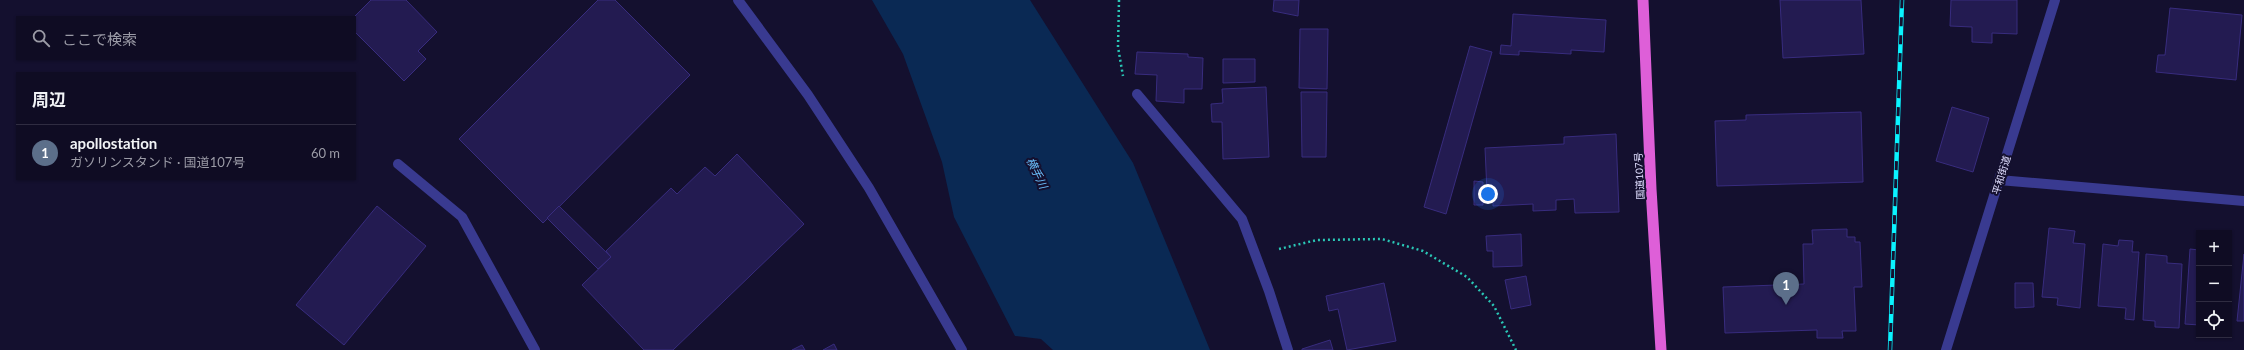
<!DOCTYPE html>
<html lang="ja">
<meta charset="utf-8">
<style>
:root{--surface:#0f0c23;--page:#18152b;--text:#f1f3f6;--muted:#9b9ba6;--line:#2f2c41;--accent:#0af3ff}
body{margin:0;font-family:Lato,"Noto Sans JP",sans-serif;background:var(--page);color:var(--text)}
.controls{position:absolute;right:12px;bottom:12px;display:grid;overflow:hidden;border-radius:0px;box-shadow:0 1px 3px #0004}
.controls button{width:36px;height:36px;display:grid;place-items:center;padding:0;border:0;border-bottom:1px solid var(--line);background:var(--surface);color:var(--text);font:20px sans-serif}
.you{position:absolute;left:1488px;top:194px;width:14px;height:14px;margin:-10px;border:3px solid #fff;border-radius:50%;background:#1a73e8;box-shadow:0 0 0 6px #1a73e833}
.badge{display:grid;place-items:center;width:26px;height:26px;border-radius:50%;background:var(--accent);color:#fff;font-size:13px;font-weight:700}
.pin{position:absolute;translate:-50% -33px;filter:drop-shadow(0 1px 2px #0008)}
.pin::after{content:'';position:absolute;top:21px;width:14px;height:12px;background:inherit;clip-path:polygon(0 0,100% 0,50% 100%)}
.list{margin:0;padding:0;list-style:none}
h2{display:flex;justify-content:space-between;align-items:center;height:52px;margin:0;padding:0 16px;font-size:17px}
h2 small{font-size:13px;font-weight:400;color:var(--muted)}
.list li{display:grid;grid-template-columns:26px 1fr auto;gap:12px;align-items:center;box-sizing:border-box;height:56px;padding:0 16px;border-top:1px solid var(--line)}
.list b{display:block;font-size:15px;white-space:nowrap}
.list p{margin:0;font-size:13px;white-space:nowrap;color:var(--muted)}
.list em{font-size:13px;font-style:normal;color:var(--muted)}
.icon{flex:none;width:22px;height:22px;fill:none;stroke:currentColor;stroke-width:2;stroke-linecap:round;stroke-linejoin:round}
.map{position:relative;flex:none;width:2244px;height:350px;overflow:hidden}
.search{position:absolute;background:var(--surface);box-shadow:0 1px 3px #0004;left:16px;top:16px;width:340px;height:44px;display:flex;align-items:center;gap:10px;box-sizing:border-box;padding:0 14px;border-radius:0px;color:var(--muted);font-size:15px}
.panel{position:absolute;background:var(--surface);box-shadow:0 1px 3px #0004;left:16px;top:72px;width:340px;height:108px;border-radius:0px}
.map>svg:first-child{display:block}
</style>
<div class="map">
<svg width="2244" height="350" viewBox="0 0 2244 350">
<rect width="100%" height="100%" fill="#14102f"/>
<polygon fill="#0a2954" points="872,0 1030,0 1133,163 1210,350 1053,350 1041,339 1015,336 954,217 942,162 903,54"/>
<g fill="#231b51" stroke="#382c7e">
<polygon points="371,0 406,0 437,32 418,51 426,59 404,81 355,32 354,17"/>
<polygon points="598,0 615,0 690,75 543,223 459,139"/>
<polygon points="1274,0 1299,0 1298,16 1273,11"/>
<polygon points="1780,0 1861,0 1864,54 1783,58"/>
<polygon points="1951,0 2017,0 2017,34 1992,33 1992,43 1972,42 1972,27 1950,26"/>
<polygon points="2170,8 2242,15 2236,80 2156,72 2158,55 2165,55"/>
<polygon points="1513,14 1606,20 1604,52 1571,50 1571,54 1519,51 1519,55 1500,54 1501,45 1511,46"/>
<polygon points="1300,29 1328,29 1327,89 1299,88"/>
<polygon points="1470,46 1492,52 1446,214 1424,207"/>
<polygon points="1137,52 1188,54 1188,57 1203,58 1202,89 1184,89 1184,103 1156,101 1157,75 1135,74"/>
<polygon points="1223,59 1255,59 1255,82 1223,83"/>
<polygon points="1266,87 1269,157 1223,159 1222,122 1212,122 1211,104 1223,103 1222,89"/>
<polygon points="1301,92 1327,92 1326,157 1302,157"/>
<polygon points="1952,107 1989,118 1973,172 1936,161"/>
<polygon points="1861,112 1863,182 1717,186 1715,121 1746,120 1746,115"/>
<polygon points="1616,134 1619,212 1575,213 1574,199 1556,200 1556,210 1533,211 1533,204 1493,206 1493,191 1487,192 1485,148 1564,144 1564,137"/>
<polygon points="737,154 804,224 673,350 644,350 582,285 611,257 606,251 671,188 677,194 705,167 715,176"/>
<polygon points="1474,181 1483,182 1483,205 1474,205"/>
<polygon points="377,206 426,246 344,345 296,305"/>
<polygon points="559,206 611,257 598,269 547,218"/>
<polygon points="2049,228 2075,231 2073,243 2085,244 2080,308 2057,305 2058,298 2042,297"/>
<polygon points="1847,229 1847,237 1855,237 1855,242 1860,242 1862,287 1854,287 1856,331 1842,331 1843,338 1817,338 1817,330 1725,333 1723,287 1804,284 1803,244 1813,244 1812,230"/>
<polygon points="1521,234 1522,266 1493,267 1493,251 1487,251 1486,236"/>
<polygon points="2119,240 2133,241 2132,252 2139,252 2134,320 2125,319 2126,308 2098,306 2103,244 2118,246"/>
<polygon points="2190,249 2199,250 2199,325 2185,324"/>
<polygon points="2229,249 2231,249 2229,290"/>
<polygon points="2146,254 2167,256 2167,263 2182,264 2179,328 2155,327 2155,321 2143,320"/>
<polygon points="2244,254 2244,321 2237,321"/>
<polygon points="1526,276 1531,305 1511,309 1505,280"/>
<polygon points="1384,283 1396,341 1347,350 1338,309 1329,311 1326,296"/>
<polygon points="2015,283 2033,283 2034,307 2015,308"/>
<polygon points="1330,340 1333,350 1302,350 1302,349"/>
<polygon points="834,344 837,350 823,350"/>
<polygon points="802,345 805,350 792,350"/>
</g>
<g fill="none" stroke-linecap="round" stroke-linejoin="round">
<g stroke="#2ac7b6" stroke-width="2.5" stroke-dasharray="2 3" stroke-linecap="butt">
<polyline points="1119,0 1118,47 1123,76"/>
<polyline points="1279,249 1317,240 1382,239 1423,251 1467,277 1494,306 1516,350"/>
</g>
<g stroke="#393a90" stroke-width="10">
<polyline points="738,0 808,95 869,188 962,350"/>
<polyline points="1137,94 1242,219 1269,291 1288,350"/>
<polyline points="398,164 462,217 535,350"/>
<polyline points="1999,180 2244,201"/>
<polyline points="1946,350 2055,0"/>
</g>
<polyline stroke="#de5fd8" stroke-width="11" points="1643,0 1651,189 1661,350"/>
<defs>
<polyline id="rail" points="1890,350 1902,0"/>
</defs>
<use href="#rail" stroke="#0af3ff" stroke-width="4.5"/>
<use href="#rail" stroke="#14102f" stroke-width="3" stroke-dasharray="9" stroke-linecap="butt"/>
</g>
<g text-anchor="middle" stroke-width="4" stroke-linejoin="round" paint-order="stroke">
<g font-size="10" fill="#e0deff" stroke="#14102f">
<text transform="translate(2001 175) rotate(-73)" y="4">平和街道</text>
<text transform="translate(1639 176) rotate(-93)" y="4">国道107号</text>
</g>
<g font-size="11" font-style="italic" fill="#6cc2ff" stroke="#14102f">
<text transform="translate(1037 173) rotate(64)" y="4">横手川</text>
</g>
</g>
</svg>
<div class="controls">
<button>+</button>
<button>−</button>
<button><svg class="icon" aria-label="locate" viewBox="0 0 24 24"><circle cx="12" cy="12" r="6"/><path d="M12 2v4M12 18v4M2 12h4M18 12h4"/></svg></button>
</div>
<div class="you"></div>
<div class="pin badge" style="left:1786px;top:305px;background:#5c6f8a">1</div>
<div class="search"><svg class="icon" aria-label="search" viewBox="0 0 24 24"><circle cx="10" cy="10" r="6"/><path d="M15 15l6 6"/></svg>ここで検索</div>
<section class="panel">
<h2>周辺<small></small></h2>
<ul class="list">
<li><span class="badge" style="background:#5c6f8a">1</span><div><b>apollostation</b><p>ガソリンスタンド · 国道107号</p></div><em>60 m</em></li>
</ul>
</section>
</div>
